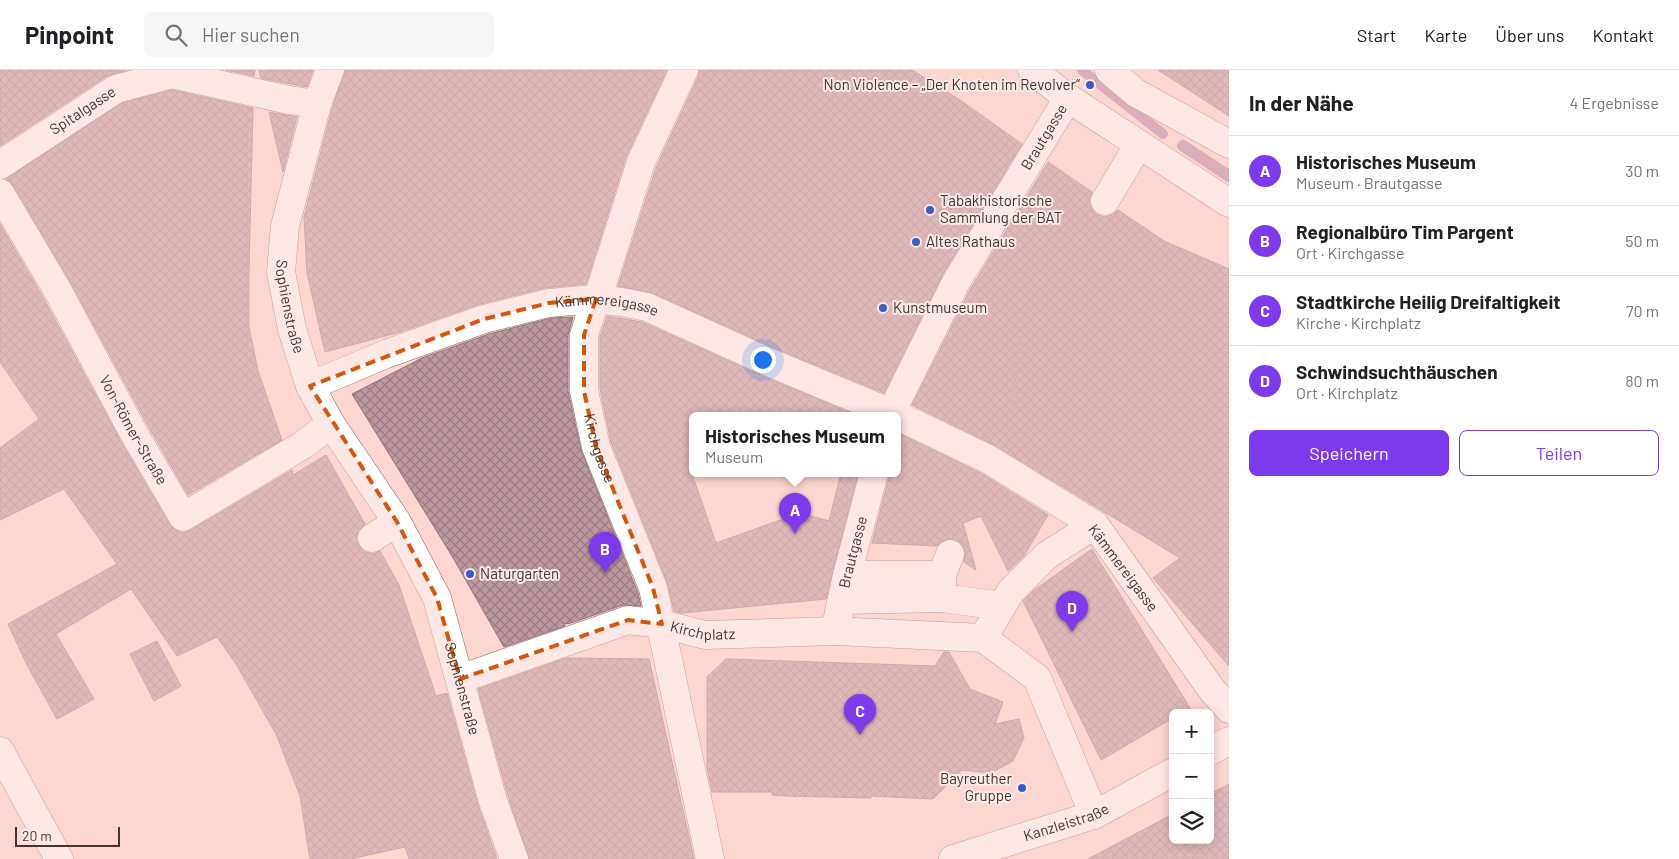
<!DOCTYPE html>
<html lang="de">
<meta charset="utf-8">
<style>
:root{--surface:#fff;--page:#f6f6f6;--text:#202124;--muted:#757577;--line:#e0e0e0;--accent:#7c3aed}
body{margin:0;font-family:Barlow,sans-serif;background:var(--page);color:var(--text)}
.controls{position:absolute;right:15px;bottom:15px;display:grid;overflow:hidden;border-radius:8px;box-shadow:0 2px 12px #0003}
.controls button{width:45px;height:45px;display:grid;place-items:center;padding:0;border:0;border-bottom:1px solid var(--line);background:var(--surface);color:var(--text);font:25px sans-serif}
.scale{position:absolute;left:15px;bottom:12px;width:105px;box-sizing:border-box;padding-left:5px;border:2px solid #443533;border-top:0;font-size:14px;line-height:18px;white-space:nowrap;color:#443533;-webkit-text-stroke:4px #f9eae8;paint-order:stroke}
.you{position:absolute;left:762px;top:289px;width:18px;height:18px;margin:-12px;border:4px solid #fff;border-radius:50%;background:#1a73e8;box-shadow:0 0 0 8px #1a73e833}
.badge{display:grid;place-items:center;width:32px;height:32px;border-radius:50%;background:var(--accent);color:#fff;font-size:16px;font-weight:700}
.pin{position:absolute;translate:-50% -41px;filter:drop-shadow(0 1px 2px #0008)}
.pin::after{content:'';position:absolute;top:26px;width:18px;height:15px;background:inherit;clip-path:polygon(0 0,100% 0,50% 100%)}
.popup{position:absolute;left:689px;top:342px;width:212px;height:65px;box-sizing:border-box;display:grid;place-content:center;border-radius:8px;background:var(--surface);filter:drop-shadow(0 1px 4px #0005);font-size:16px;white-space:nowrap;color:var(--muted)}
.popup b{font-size:19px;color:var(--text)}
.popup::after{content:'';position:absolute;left:50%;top:100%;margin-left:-10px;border:10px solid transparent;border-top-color:var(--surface)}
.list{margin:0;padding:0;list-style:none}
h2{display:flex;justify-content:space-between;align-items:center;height:65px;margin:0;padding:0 20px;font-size:21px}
h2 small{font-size:16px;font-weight:400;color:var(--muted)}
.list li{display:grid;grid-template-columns:32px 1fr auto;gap:15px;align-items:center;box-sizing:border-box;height:70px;padding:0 20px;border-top:1px solid var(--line)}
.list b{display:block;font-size:19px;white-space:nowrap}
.list p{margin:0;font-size:16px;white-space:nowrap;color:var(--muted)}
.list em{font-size:16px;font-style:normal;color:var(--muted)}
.actions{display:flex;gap:10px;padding:15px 20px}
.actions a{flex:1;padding:11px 0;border:1px solid var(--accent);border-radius:8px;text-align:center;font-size:18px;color:var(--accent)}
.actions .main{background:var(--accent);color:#fff}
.icon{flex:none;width:28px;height:28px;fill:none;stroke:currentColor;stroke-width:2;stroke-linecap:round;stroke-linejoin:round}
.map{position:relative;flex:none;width:1229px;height:789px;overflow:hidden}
header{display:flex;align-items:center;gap:30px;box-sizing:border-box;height:70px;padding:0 25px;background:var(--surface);border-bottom:1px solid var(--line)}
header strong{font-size:24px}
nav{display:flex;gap:28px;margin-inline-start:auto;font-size:18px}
.search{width:350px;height:45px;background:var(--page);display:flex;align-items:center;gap:12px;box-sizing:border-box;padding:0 18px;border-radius:8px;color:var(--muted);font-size:19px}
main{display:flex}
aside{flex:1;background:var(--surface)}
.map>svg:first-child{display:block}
</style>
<header>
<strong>Pinpoint</strong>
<div class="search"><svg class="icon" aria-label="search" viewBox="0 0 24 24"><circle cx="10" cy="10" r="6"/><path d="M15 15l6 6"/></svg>Hier suchen</div>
<nav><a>Start</a><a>Karte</a><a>Über uns</a><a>Kontakt</a></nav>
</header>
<main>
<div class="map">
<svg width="1229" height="789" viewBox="0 0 1229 789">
<defs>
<pattern id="building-cross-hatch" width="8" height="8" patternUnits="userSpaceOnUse" patternTransform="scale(1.25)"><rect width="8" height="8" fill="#bd99a1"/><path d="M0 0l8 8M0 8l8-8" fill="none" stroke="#9b7e84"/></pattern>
</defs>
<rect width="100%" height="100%" fill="#fdd6d1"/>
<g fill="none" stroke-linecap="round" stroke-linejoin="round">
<g stroke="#b97ca2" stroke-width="10">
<polyline points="1082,0 1163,64"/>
<polyline points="1229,105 1183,75 1182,76 1229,107"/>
</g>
</g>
<g fill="url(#building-cross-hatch)" stroke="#95737b">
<polygon points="0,0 127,0 107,6 0,76"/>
<polygon points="226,0 255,0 254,6"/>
<polygon points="259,0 313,0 307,17 261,8"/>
<polygon points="345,0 667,0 626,87 586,214 545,218 480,234 400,262 325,282 307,203 304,147 332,39"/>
<polygon points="699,0 912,0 960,30 1022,74 943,204 884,323 772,277 653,223 618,216 656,98 698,7"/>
<polygon points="1158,0 1229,0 1229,46"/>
<polygon points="172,20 253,38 249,201 249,257 258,301 282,370 188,425 147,354 71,213 13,115 6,109 122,33"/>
<polygon points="269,42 297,47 283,102"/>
<polygon points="1048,92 1092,122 1089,131 1092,139 1097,145 1105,147 1112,145 1118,140 1164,171 1229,199 1229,596 1153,508 1180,488 996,376 912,335 970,220"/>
<polygon points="0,154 44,229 120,370 170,455 175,460 183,463 191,460 292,400 293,405 326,385 365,454 358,461 356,469 359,476 365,482 373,484 380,481 399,515 436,626 447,623 478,735 497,789 409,789 405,777 350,789 310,789 300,726 276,664 236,594 217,567 177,586 131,519 56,564 94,629 57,649 27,595 8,554 117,494 64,419 0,450 0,378 39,349 0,292"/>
<polygon points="607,246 642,252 760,305 856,345 692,345 692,404 716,473 800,443 829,451 841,403 858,403 826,529 682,543 674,541 667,512 611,372 600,319 600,267"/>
<polygon points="573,247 568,265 568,321 581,380 638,523 641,536 623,535 571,553 564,554 565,556 504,577 452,486 352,324 422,288 489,264 552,248"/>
<polygon points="898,363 981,403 1048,445 1024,486 1008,501 981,446 963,453 976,500 964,492 965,481 962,474 955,469 947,469 941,472 937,476 872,473 889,407 898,409"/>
<polygon points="1092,479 1190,638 1182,643 1173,643 1173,648 1101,690 1023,531 1033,521"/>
<polygon points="157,571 181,616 154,631 130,584"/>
<polygon points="944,582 949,582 970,619 1003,632 995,654 1019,649 1024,668 1013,691 991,703 962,700 933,729 871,726 871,728 785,726 772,725 772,722 712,722 707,697 707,607 726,589 935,596"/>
<polygon points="566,588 649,589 694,789 529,789 508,726 478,619"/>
<polygon points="1229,714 1229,789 1088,789 1173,744 1173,770 1210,770 1210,724"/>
</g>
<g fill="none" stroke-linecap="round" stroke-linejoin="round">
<defs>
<g id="minor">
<polyline points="165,0 172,4 289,30 317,34"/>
<path id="s1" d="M330,0l-13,34 -32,122 -4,46 11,57 18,57 21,38 66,98 40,76 56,203 21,58"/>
<path id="s2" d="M684,0l-43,92 -40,126 -10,25 -7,22v56l12,56 57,141 57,271"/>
<polyline points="1032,0 1068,28 1229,133"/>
<polyline points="1109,0 1136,23 1229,74"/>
<path id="s3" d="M0,95l116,-76 56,-15"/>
<path id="s4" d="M0,123l58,98 75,141 50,85 120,-72 28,-21"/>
<polyline points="1105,131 1139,74"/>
<path id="s5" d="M310,316l76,-32 98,-35 65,-16 47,-4 26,3 25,5 119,54 130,54"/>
<path id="s6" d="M890,345l66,-133 112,-184"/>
<polyline points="898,346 988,389 1095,455 1212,620 1229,639"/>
<polyline points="372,468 397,452"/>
<polyline points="847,505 942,505"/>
<polyline points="942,524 942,505 950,484"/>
<polyline points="842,530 942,528 1002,536"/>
<path id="s7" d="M835,561l12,-56 27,-102"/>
<polyline points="983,568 1011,521 1047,485 1095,455"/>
<path id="s8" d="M460,609l168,-59 34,4 43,11 130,-4 148,7 54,40 57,137"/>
<polyline points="0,681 59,789"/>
<polyline points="1210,681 1229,671"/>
<path id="s9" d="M953,789l141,-44 79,-43"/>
</g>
</defs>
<use href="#minor" stroke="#7f5f5a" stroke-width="29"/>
<g stroke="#ac8f8c" stroke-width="3" stroke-dasharray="5 2.5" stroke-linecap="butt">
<polyline points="1013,335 1020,266"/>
<polyline points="293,514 307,506"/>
</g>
<use href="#minor" stroke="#fff" stroke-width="28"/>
</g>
<path d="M0 0H1229V789H0ZM596,229l-12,36v56l12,56 57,141 9,36 -34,-4 -168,59 -23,-81 -40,-76 -87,-136 174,-67 65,-16z" fill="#fdd6d1" fill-opacity=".55" fill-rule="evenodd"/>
<path fill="none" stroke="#d85510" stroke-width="4" stroke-dasharray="10 6" stroke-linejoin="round" d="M596,229l-12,36v56l12,56 57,141 9,36 -34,-4 -168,59 -23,-81 -40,-76 -87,-136 174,-67 65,-16z"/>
<g fill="#395ccd" stroke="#f9eae8" stroke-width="2">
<circle cx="1090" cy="15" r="5"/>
<circle cx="930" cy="140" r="5"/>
<circle cx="916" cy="172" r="5"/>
<circle cx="883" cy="238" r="5"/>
<circle cx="470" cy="504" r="5"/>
<circle cx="1022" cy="718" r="5"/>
</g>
<g text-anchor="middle" stroke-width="4" stroke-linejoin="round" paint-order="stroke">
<g font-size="15" fill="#443533" stroke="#f9eae8" text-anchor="start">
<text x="1080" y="20" text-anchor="end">Non Violence – „Der Knoten im Revolver“</text>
<text x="940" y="136">Tabakhistorische<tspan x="940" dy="17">Sammlung der BAT</tspan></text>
<text x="926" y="177">Altes Rathaus</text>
<text x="893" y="243">Kunstmuseum</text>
<text x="480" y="509">Naturgarten</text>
<text x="1012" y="714" text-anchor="end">Bayreuther<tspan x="1012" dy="17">Gruppe</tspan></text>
</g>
<g font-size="15" fill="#443533" stroke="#f9eae8">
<text dy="5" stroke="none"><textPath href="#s3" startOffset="99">Spitalgasse</textPath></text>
<text dy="5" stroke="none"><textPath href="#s6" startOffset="318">Brautgasse</textPath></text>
<text dy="5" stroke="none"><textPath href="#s1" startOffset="244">Sophienstraße</textPath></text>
<text dy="5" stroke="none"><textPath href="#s5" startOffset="312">Kämmereigasse</textPath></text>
<text dy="5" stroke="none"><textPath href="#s4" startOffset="272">Von-Römer-Straße</textPath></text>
<text dy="5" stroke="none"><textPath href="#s2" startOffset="399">Kirchgasse</textPath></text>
<text dy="5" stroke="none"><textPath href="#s7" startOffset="81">Brautgasse</textPath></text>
<text transform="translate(1123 498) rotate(53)" y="5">Kämmereigasse</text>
<text dy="5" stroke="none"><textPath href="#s8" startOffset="254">Kirchplatz</textPath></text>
<text dy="5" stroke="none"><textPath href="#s1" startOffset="668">Sophienstraße</textPath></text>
<text dy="5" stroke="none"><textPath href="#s9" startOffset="119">Kanzleistraße</textPath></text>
</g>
</g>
</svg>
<div class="controls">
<button>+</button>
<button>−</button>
<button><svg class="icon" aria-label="layers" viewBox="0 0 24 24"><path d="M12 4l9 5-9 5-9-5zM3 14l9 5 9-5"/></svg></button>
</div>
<div class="scale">20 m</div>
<div class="you"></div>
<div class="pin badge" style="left:795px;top:464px">A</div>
<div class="popup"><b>Historisches Museum</b>Museum</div>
<div class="pin badge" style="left:605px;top:503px">B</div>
<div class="pin badge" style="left:860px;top:665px">C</div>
<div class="pin badge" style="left:1072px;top:562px">D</div>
</div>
<aside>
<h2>In der Nähe<small>4 Ergebnisse</small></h2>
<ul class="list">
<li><span class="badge">A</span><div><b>Historisches Museum</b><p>Museum · Brautgasse</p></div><em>30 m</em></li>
<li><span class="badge">B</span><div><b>Regionalbüro Tim Pargent</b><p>Ort · Kirchgasse</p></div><em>50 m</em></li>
<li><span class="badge">C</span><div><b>Stadtkirche Heilig Dreifaltigkeit</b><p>Kirche · Kirchplatz</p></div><em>70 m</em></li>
<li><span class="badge">D</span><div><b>Schwindsuchthäuschen</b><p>Ort · Kirchplatz</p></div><em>80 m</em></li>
</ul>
<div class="actions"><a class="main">Speichern</a><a>Teilen</a></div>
</aside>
</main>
